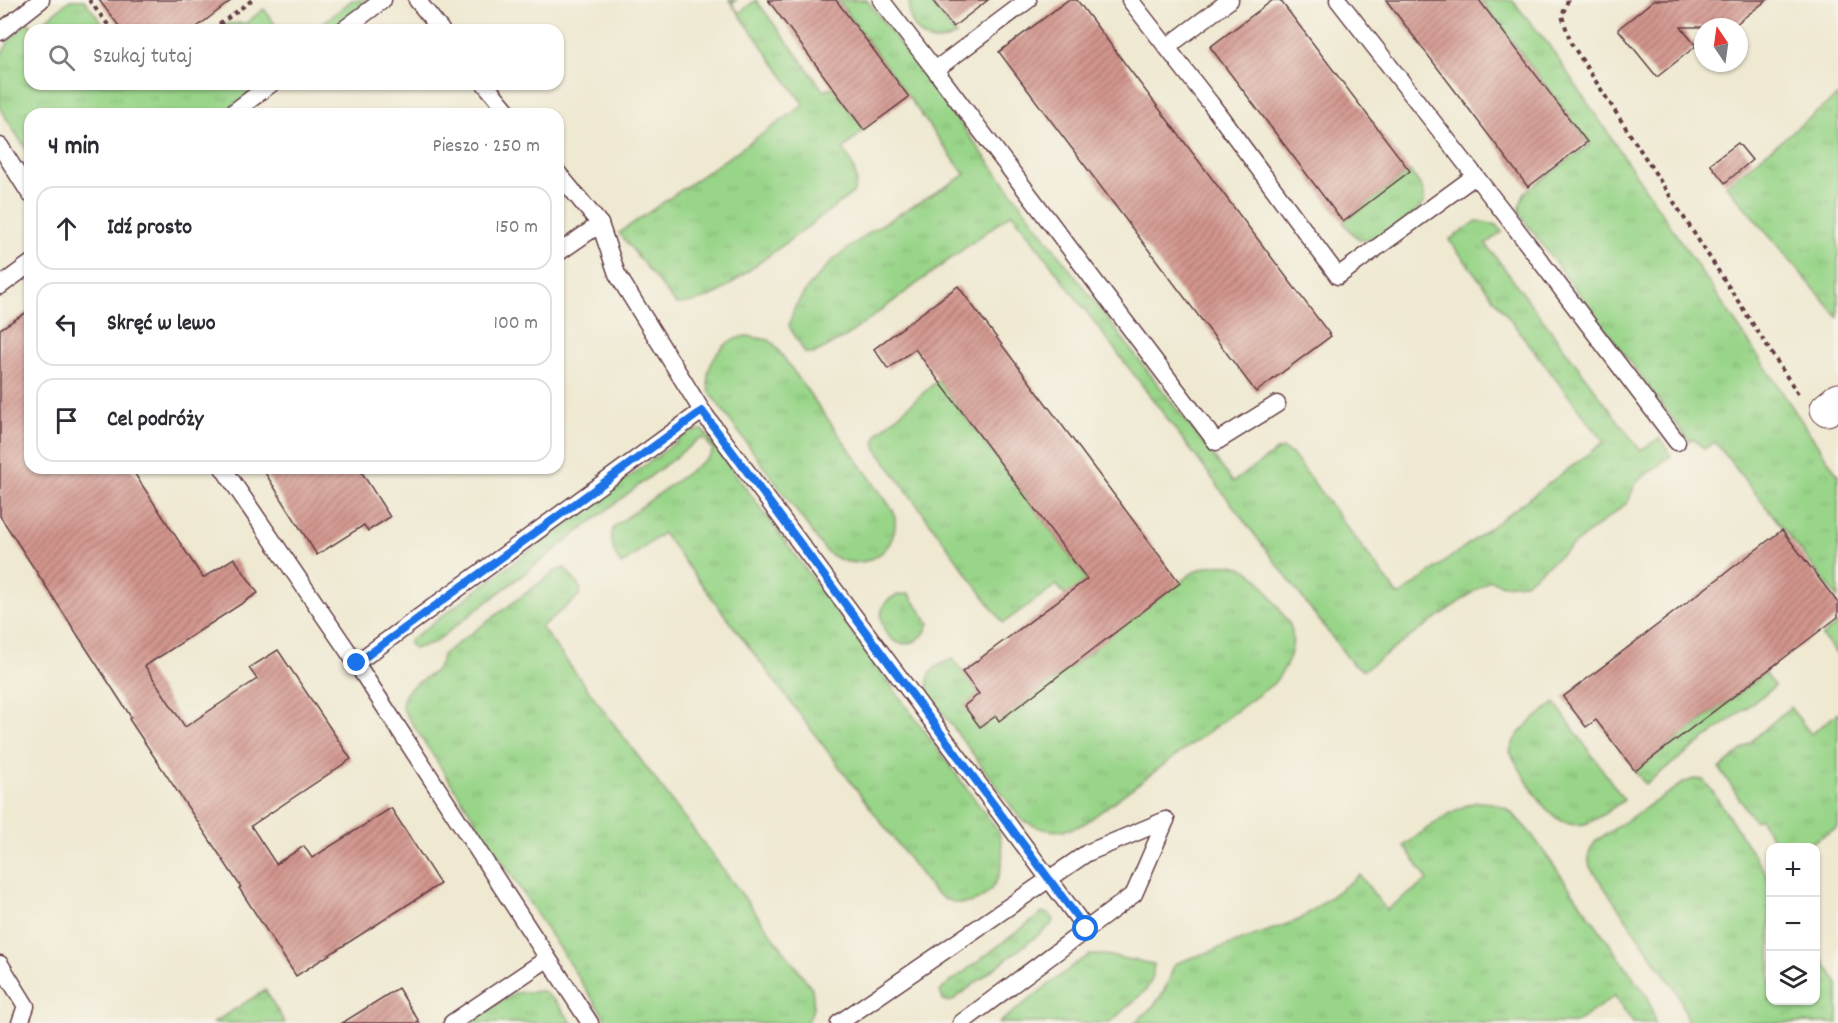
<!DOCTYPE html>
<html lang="pl">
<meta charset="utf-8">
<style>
:root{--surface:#fff;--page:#f7f7f7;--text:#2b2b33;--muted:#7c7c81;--line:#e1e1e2}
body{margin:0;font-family:Dekko,sans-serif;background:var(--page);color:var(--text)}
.controls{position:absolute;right:18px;bottom:18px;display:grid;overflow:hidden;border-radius:12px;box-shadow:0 2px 4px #0004}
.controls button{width:54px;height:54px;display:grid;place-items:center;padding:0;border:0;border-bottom:2px solid var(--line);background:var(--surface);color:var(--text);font:30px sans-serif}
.compass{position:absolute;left:1694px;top:18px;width:54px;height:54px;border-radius:50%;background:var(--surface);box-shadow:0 2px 4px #0004;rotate:347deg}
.stop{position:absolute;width:18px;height:18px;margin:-14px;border:4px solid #1a73e8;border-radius:50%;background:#fff}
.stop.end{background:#1a73e8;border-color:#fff;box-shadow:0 2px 6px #0008}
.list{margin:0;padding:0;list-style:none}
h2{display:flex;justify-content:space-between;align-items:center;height:78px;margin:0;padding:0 24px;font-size:26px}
h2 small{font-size:20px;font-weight:400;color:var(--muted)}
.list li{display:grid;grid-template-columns:39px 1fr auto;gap:18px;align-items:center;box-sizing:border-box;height:84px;margin:0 12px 12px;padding:0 12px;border:2px solid var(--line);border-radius:18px}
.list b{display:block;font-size:22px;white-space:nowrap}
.list em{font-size:20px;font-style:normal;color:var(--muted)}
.icon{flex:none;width:33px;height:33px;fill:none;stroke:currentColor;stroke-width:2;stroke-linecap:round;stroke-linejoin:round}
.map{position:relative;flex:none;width:1838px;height:1023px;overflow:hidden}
.search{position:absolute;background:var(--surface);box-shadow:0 2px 4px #0004;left:24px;top:24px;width:540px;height:66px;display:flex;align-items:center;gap:15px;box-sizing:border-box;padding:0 21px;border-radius:18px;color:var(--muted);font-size:22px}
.panel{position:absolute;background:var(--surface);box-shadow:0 2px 4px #0004;left:24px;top:108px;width:540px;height:366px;border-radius:18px}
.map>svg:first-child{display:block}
</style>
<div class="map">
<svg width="1838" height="1023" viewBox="0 0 1838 1023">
<defs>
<pattern id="grass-tufts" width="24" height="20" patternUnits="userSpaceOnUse" patternTransform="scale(1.5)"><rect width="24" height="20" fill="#99d589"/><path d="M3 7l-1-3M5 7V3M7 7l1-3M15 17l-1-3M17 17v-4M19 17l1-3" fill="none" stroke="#85b676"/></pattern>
<pattern id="building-hatch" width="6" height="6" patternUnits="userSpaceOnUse" patternTransform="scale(1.5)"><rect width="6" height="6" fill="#d1958d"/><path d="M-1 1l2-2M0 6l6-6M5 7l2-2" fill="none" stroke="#ac7973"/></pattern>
</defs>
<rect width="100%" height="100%" fill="#f7f3e8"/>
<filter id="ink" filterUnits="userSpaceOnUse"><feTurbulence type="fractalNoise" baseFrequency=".0167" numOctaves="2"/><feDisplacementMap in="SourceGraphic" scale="12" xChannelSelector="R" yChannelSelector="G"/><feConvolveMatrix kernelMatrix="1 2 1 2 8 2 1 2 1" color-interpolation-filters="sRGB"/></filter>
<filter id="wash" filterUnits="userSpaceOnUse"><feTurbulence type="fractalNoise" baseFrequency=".008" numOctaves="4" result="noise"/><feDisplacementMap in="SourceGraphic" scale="24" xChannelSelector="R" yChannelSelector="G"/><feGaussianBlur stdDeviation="1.35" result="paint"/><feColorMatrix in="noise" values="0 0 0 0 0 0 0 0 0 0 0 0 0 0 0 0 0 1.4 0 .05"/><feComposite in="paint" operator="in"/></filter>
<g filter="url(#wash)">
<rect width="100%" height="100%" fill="#efe9d2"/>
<g fill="url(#grass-tufts)" stroke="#727a5a" stroke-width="1.5">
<polygon points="70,0 84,0 108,30 30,30 30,84 260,84 223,114 30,114 30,156 0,108 0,58 10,39 28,22 34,29"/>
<polygon points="352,0 369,0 367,5 333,30 314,30"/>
<path d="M729,0h7l-4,4 7,9 17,-13 68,91 9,-4 31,43 -21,19c9,14 17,26 11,43l-134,100c-15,7 -28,12 -44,12l-57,-71 185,-128z"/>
<polygon points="838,0 867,0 1093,300 1233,482 1278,450 1283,449 1292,454 1399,596 1604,442 1449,240 1477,221 1497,225 1502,232 1486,244 1640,450 1660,438 1671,456 1636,482 1628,502 1525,583 1503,585 1490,580 1364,670 1353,665 1012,213 845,337 813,354 805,353 789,326 794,308 808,287 833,260 874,229 965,175"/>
<path d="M910,0h19l27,35c-6,3 -12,6 -19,6 -19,-1 -32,-24 -27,-41z"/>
<polygon points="1481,0 1512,0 1548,44 1838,475 1838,598 1715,442 1704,449 1694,439 1689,441 1520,215 1520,205 1525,192 1590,144"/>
<polygon points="264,9 279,30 218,30 226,24 246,23"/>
<polygon points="1838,95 1838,317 1726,185"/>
<path d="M1410,171c6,9 16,18 14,29 -2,13 -48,42 -61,40 -8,-1 -15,-12 -20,-18z"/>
<path d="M747,336l22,4 5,4 119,166c13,41 -36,70 -68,40l-115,-157c-9,-26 11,-54 37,-57z"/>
<path d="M938,380l184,246 58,-43c19,-20 55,-27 77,-5 12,13 22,32 33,47 8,21 -3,43 -17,59l-188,139c-22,12 -45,9 -65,-5l-90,-122c-7,-21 3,-31 23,-37l26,35 -15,12 16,21 16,-11 4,4 91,-68 10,-11 -44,-56 -54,38 -126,-173 -2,-10 3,-7z"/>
<path d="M703,430l295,401c18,45 -21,97 -65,60l-270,-358 -42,32c-7,-12 -14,-27 -6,-39l95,-70 3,-6 -8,-11h-6l-264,203 -21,7 -5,-5v-3l275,-205 6,-4z"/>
<path d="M565,568l16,21 -2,7 -38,31 271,361c2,13 3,24 -6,35h-198l-206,-315c1,-32 38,-25 40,-53l114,-84z"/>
<path d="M909,594l20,29c-3,9 -6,14 -14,18 -33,16 -53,-48 -6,-47z"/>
<polygon points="1838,623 1838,656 1822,636"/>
<polygon points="1765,673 1775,686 1645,784 1635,771"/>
<path d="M1555,703l69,97c-11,7 -21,16 -32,21 -40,20 -66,-43 -82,-69 5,-23 27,-35 45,-49z"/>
<polygon points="1790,707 1811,734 1838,713 1838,827 1804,847 1777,847 1760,818 1754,821 1720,769"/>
<path d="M1694,779l9,1 10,12 57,88v120h46v-51l22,35v39h-151l-2,-12 -8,-19 -87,-125c-3,-13 -1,-18 7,-27l86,-57z"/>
<path d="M1476,802c31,-1 37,12 56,33l117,164 6,24h-22l-18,-27 -40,27h-441c23,-18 33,-31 40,-59l125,-44 61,-45 26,35 42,-30 -24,-34c23,-17 45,-36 72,-44z"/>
<polygon points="1042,913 1049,914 1053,920 1051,925 953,1000 948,1002 943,1000 940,992 944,987"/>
<polygon points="1090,955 1105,955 1154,964 1152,979 1146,990 1109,1023 999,1023 1078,962"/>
<polygon points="265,990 285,1023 213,1023"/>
<polygon points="543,991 558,1004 572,1023 469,1023 514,993"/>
</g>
<g id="blocks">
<g fill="url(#building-hatch)">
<polygon points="99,0 232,0 193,30 122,30"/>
<polygon points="768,0 836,0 909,97 864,130"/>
<polygon points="932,0 988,0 953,27"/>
<polygon points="1068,0 1077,0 1331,336 1256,392 999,52"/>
<polygon points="1273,0 1280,0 1410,171 1343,222 1210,47"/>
<polygon points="1386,0 1479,0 1587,142 1528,187"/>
<polygon points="1654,0 1767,0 1732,27 1681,27 1696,46 1657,77 1618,29"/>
<polygon points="1738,143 1752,160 1725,183 1710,164"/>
<polygon points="958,286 1180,583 999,721 996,716 980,727 964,706 979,694 962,672 1087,579 915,349 888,369 874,349"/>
<polygon points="30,310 30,468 131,468 203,578 234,558 258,593 145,666 185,727 257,679 249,668 278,650 351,759 251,826 276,864 304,846 312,858 391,808 440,884 296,976 239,888 241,887 129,719 131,717 0,516 0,329"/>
<polygon points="262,468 359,468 390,517 368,531 364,525 317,555"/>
<polygon points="1782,530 1838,603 1838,617 1635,771 1596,720 1586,727 1563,697"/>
<polygon points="398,988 420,1023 342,1023"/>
</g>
</g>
</g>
<g filter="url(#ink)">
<use href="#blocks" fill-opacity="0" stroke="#633d44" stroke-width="1.5"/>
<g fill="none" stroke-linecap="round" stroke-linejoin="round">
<defs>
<g id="service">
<polyline points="417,0 441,30"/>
<polyline points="881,0 935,70 1028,0"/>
<polyline points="1130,0 1211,104 1338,276 1475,176"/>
<polyline points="1338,0 1505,214 1677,442"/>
<polyline points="343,30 383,0"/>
<polyline points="0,32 41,0"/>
<polyline points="1167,47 1230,0"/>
<polyline points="935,70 1216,442 1277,404"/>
<polyline points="485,84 510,114"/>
<polyline points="231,114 271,84"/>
<polyline points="0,146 30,194"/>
<polyline points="558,173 600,224 617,274 702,411 1086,929"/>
<polyline points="558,253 600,224"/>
<polyline points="0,286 30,264"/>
<polyline points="223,468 356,663 590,1023"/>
<polyline points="356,663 702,411"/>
<polyline points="0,964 26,1006 20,1023"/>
<polyline points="452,1023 547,959"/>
<polyline points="839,1023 1087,853 1166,820"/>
<polyline points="961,1023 1134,894 1166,820"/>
</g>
<polyline id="minor" points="1827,409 1838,400"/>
</defs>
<use href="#service" stroke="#633d44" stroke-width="19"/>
<use href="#minor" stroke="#633d44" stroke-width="35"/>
<g stroke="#633d44" stroke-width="4" stroke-dasharray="4.5 4.5" stroke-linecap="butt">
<polyline points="89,0 112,30"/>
<polyline points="1568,0 1562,16 1571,43 1800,397"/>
<polyline points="212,30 252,0"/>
</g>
<use href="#service" stroke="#fff" stroke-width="16"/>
<use href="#minor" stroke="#fff" stroke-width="33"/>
</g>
</g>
<g fill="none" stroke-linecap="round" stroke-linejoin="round" filter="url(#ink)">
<polyline stroke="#1a73e8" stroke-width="8" points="357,663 702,411 1086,929"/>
</g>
</svg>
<div class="controls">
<button>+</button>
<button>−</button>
<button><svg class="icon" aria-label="layers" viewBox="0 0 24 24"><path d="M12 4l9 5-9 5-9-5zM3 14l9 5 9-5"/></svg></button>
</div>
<svg class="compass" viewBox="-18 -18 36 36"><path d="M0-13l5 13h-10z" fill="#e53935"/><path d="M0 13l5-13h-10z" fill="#7c7c81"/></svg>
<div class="stop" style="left:1086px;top:929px"></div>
<div class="stop end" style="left:357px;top:663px"></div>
<div class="search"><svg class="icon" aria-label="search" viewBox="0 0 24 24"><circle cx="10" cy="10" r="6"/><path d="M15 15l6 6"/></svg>Szukaj tutaj</div>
<section class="panel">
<h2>4 min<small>Pieszo · 250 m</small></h2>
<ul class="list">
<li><svg class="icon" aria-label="ahead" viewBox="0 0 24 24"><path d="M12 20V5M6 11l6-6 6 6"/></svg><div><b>Idź prosto</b></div><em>150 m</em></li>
<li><svg class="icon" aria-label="left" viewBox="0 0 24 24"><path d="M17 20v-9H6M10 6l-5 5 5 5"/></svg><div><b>Skręć w lewo</b></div><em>100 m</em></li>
<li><svg class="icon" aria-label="arrive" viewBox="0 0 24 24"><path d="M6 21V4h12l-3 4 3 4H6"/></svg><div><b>Cel podróży</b></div></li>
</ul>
</section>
</div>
